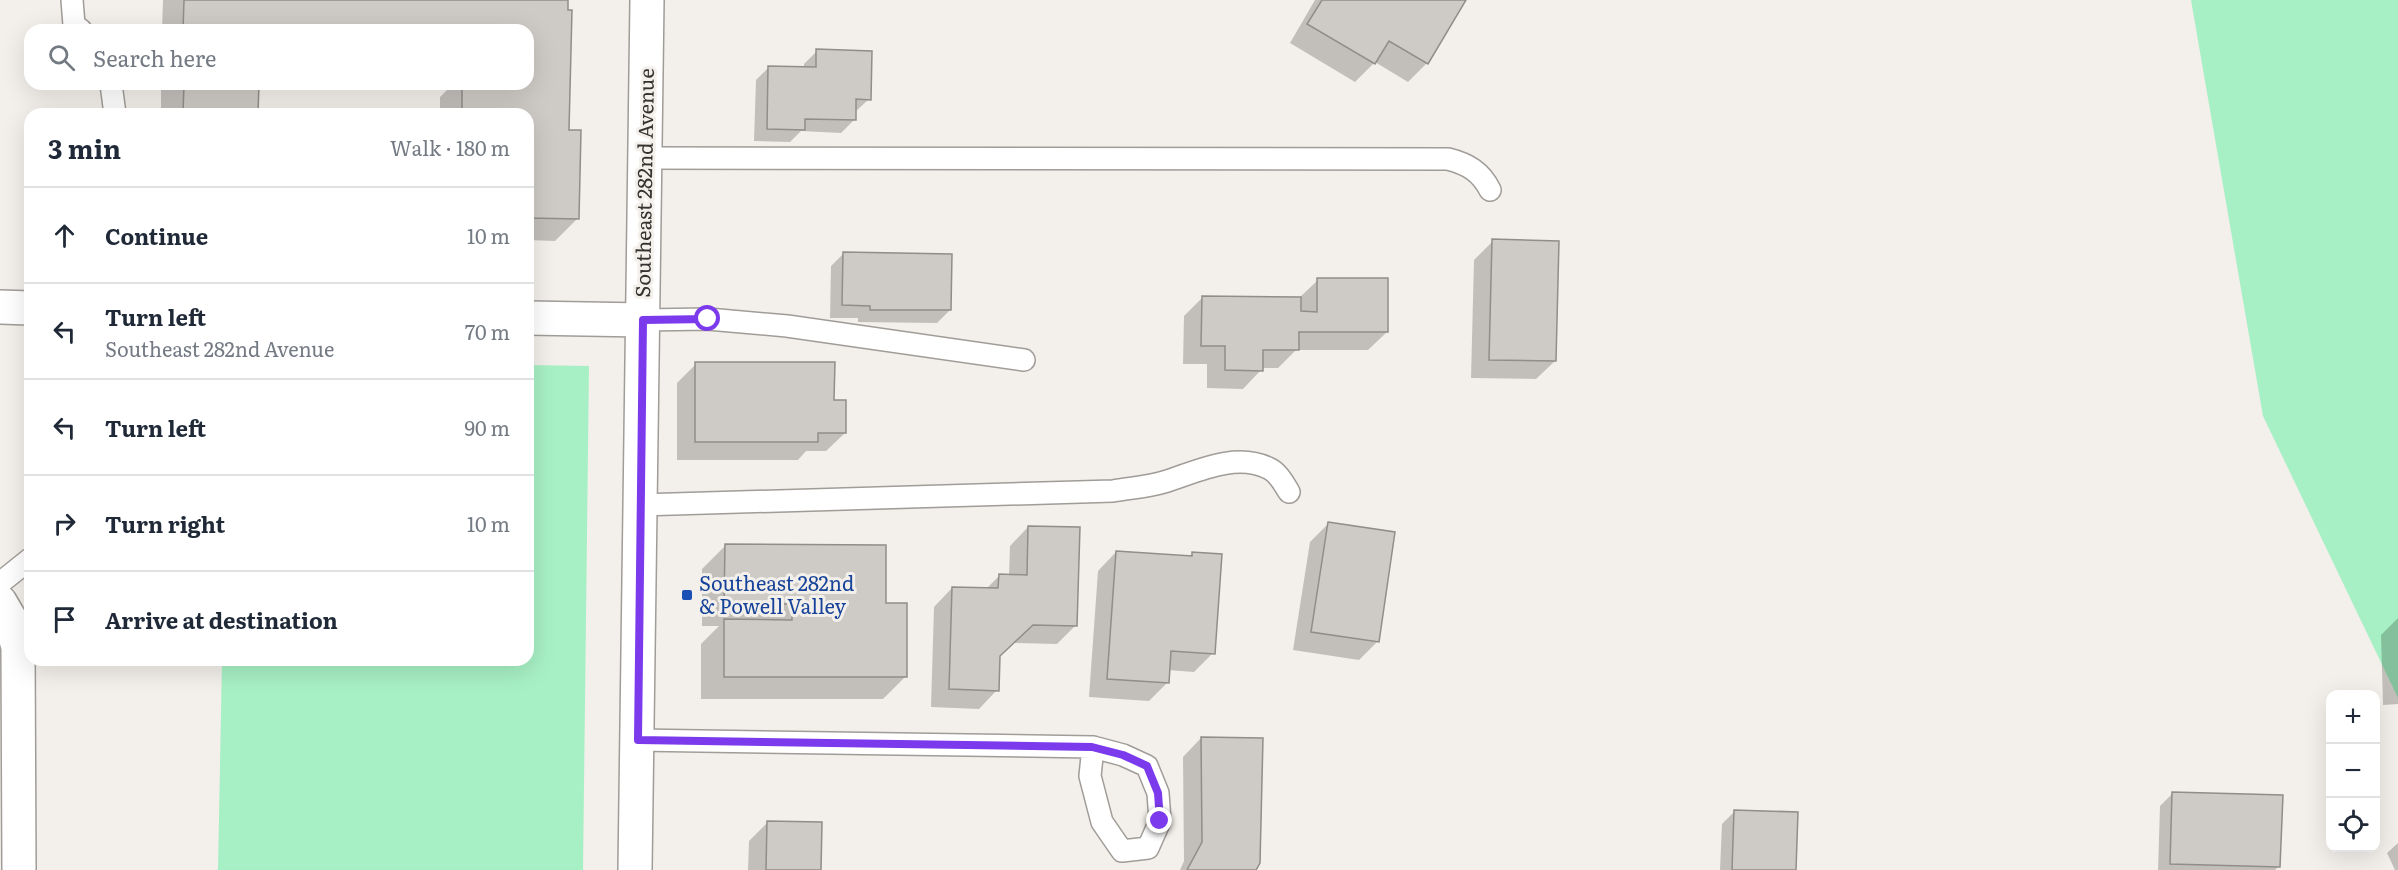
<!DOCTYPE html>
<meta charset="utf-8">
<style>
:root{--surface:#fff;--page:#f2f2f3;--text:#1f2937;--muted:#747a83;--line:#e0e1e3}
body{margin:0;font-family:Literata,serif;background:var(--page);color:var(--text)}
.controls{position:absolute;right:18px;bottom:18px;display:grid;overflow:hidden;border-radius:12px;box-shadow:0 6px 24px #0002}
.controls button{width:54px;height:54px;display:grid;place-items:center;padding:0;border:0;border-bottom:2px solid var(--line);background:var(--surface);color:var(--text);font:30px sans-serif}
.stop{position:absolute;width:18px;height:18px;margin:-14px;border:4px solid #7c3aed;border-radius:50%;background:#fff}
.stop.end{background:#7c3aed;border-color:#fff;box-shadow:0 2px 6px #0008}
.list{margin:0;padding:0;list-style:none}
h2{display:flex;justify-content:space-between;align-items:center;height:78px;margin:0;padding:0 24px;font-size:26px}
h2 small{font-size:20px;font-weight:400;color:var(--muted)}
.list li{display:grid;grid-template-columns:39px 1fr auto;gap:18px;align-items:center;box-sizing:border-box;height:96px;padding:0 24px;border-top:2px solid var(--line)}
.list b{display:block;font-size:22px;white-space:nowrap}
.list p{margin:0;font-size:20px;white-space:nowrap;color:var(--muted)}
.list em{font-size:20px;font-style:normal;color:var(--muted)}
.icon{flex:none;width:33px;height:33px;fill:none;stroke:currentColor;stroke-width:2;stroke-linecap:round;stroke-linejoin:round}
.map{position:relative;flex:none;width:2398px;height:870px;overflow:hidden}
.search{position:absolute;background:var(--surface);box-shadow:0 6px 24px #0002;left:24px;top:24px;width:510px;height:66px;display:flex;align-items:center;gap:15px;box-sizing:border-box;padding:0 21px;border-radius:18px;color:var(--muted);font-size:22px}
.panel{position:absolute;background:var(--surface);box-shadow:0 6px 24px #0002;left:24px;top:108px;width:510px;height:558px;border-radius:18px}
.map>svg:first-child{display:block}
</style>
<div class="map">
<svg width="2398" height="870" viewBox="0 0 2398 870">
<rect width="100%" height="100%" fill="#f3efea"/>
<g fill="#a7f0c5">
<polygon points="2191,0 2398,0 2398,698 2263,416"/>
<polygon points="528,365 589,366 583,870 218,870 222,660 528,660"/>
</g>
<g fill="#0003">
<polygon points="163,0 567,0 568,131 578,218 555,241 528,240 528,114 440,114 440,97 453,84 528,84 528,30 162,30"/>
<polygon points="1315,0 1465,0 1427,63 1408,82 1375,62 1355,82 1290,43"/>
<polygon points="817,51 869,99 855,112 854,120 841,133 801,131 790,142 754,141 756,80 769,67 804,68 804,64"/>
<polygon points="161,84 257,84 256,114 161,114"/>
<polygon points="1493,241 1555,361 1536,379 1471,378 1474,260"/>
<polygon points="844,253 950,310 937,323 858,322 858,318 830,318 831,266"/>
<polygon points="1318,280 1387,332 1368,350 1296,350 1278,368 1261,368 1261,370 1243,389 1207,388 1207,364 1183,364 1184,316 1202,298 1299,298"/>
<polygon points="696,364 833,402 845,433 826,451 806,451 798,460 677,460 677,383"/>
<polygon points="1328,524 1378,641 1359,660 1293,650 1310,542"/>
<polygon points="1028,527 1076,625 1057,644 1013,643 998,657 997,690 979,709 931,707 934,607 952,588 986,589 999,576 1009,576 1010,546"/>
<polygon points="725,546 884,605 906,676 883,699 701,699 701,644 719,626 702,626 702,569"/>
<polygon points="1116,552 1189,557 1193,553 1213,653 1194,672 1168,670 1167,683 1149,701 1089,697 1098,571"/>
<polygon points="2398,618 2398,704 2383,705 2381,635"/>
<polygon points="1201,738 1255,870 1180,870 1184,861 1183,757"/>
<polygon points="2173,793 2279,866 2275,870 2158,870 2160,806"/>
<polygon points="1735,811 1794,870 1720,870 1722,824"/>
<polygon points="767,823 819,870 748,870 749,841"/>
<polygon points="2398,843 2398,870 2395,870 2387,853"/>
</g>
<g fill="#cecac5" stroke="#918d88" stroke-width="1.5">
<polygon points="184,0 568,0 568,10 572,10 569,130 581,130 579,219 528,218 528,114 462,114 462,84 528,84 528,30 260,26 260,30 183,30"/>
<polygon points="1322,0 1466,0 1428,64 1389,41 1375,64 1307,24"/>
<polygon points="816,49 872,51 871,100 856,99 856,120 805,119 805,130 767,129 768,66 816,67"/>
<polygon points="184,84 259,84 258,114 183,114"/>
<polygon points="1492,239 1559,241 1556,361 1489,360"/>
<polygon points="843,252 952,254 951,310 870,310 870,306 842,305"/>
<polygon points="1317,278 1388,278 1388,332 1299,332 1299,350 1263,350 1263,371 1225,370 1225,346 1201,346 1202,296 1301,297 1301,311 1317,312"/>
<polygon points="695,362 835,362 834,400 846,400 846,433 818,433 818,442 695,442"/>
<polygon points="1328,522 1395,532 1379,642 1311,632"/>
<polygon points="1028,526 1080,527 1077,626 1033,625 1000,656 999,691 949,689 952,587 998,588 999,574 1027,575"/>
<polygon points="725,544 886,545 886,603 907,603 907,677 724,677 724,619 792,620 792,604 724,604"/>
<polygon points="1116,551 1192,556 1192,552 1222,554 1215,654 1171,651 1169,683 1107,679"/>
<polygon points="1201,737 1263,738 1260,863 1256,870 1187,870 1202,842"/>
<polygon points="2172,792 2283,795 2280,867 2170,864"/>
<polygon points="1734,810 1798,812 1796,870 1732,870"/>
<polygon points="767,821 822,822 821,870 766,870"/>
</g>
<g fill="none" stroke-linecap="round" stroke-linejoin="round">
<defs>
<g id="lane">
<polyline points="72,0 74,25 81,30"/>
<polyline points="111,84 115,114"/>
<path d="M645,158l803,1c20,5 33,13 42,31"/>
<polyline points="643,320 708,319 787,326 1024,360"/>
<path d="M640,505l473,-14c17,-3 35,-4 51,-9 32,-10 71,-30 104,-14 10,4 16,16 21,24"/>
<polyline points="0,583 30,559"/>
<polyline points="637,740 1093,747 1123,755 1147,766 1158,793 1160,821 1148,848 1122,851 1102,822 1090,776 1093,747"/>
</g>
<polyline id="street" points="0,602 10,619 18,647 19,870"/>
<g id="secondary">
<polyline points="0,307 30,308"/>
<polyline points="528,318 643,320"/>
<polyline points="635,870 647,0"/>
</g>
</defs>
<use href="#lane" stroke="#a09c98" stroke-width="24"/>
<use href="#street" stroke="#a09c98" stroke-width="36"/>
<use href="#secondary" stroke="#a09c98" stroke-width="36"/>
<use href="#lane" stroke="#fff" stroke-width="21"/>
<use href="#street" stroke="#fff" stroke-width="33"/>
<use href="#secondary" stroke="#fff" stroke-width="33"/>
</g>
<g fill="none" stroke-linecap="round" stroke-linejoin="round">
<polyline stroke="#7c3aed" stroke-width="8" points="708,319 643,320 638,740 1092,747 1123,755 1147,766 1158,793 1160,821"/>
</g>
<rect fill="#1a4fb4" stroke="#f3efea" stroke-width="2" x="681" y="589" width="12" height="12" rx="3"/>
<g text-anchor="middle" stroke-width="6" stroke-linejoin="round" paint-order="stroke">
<g font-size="20" fill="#343230" stroke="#f3efea">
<text transform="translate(645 183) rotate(-89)" y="7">Southeast 282nd Avenue</text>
</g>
<g font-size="20" fill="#164399" stroke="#f3efea" text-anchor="start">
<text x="699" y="591">Southeast 282nd<tspan x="699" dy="23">&amp; Powell Valley</tspan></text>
</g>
</g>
</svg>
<div class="controls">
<button>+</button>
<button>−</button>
<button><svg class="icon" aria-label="locate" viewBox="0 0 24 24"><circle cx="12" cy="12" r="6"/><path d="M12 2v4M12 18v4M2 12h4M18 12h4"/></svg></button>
</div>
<div class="stop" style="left:708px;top:319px"></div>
<div class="stop end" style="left:1160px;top:821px"></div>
<div class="search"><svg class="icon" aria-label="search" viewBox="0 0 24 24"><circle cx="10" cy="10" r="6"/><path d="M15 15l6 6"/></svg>Search here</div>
<section class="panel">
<h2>3 min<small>Walk · 180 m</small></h2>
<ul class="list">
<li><svg class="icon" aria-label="ahead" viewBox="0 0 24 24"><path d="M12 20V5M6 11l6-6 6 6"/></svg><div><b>Continue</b></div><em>10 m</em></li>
<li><svg class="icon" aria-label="left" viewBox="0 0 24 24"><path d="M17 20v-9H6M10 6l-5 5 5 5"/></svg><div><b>Turn left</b><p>Southeast 282nd Avenue</p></div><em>70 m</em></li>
<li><svg class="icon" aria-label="left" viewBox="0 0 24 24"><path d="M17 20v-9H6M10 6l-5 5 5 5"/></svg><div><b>Turn left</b></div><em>90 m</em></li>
<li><svg class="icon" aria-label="right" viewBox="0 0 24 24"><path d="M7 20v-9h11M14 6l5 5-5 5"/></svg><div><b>Turn right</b></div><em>10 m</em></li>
<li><svg class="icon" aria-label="arrive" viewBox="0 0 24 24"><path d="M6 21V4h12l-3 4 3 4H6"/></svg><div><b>Arrive at destination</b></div></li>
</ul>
</section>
</div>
